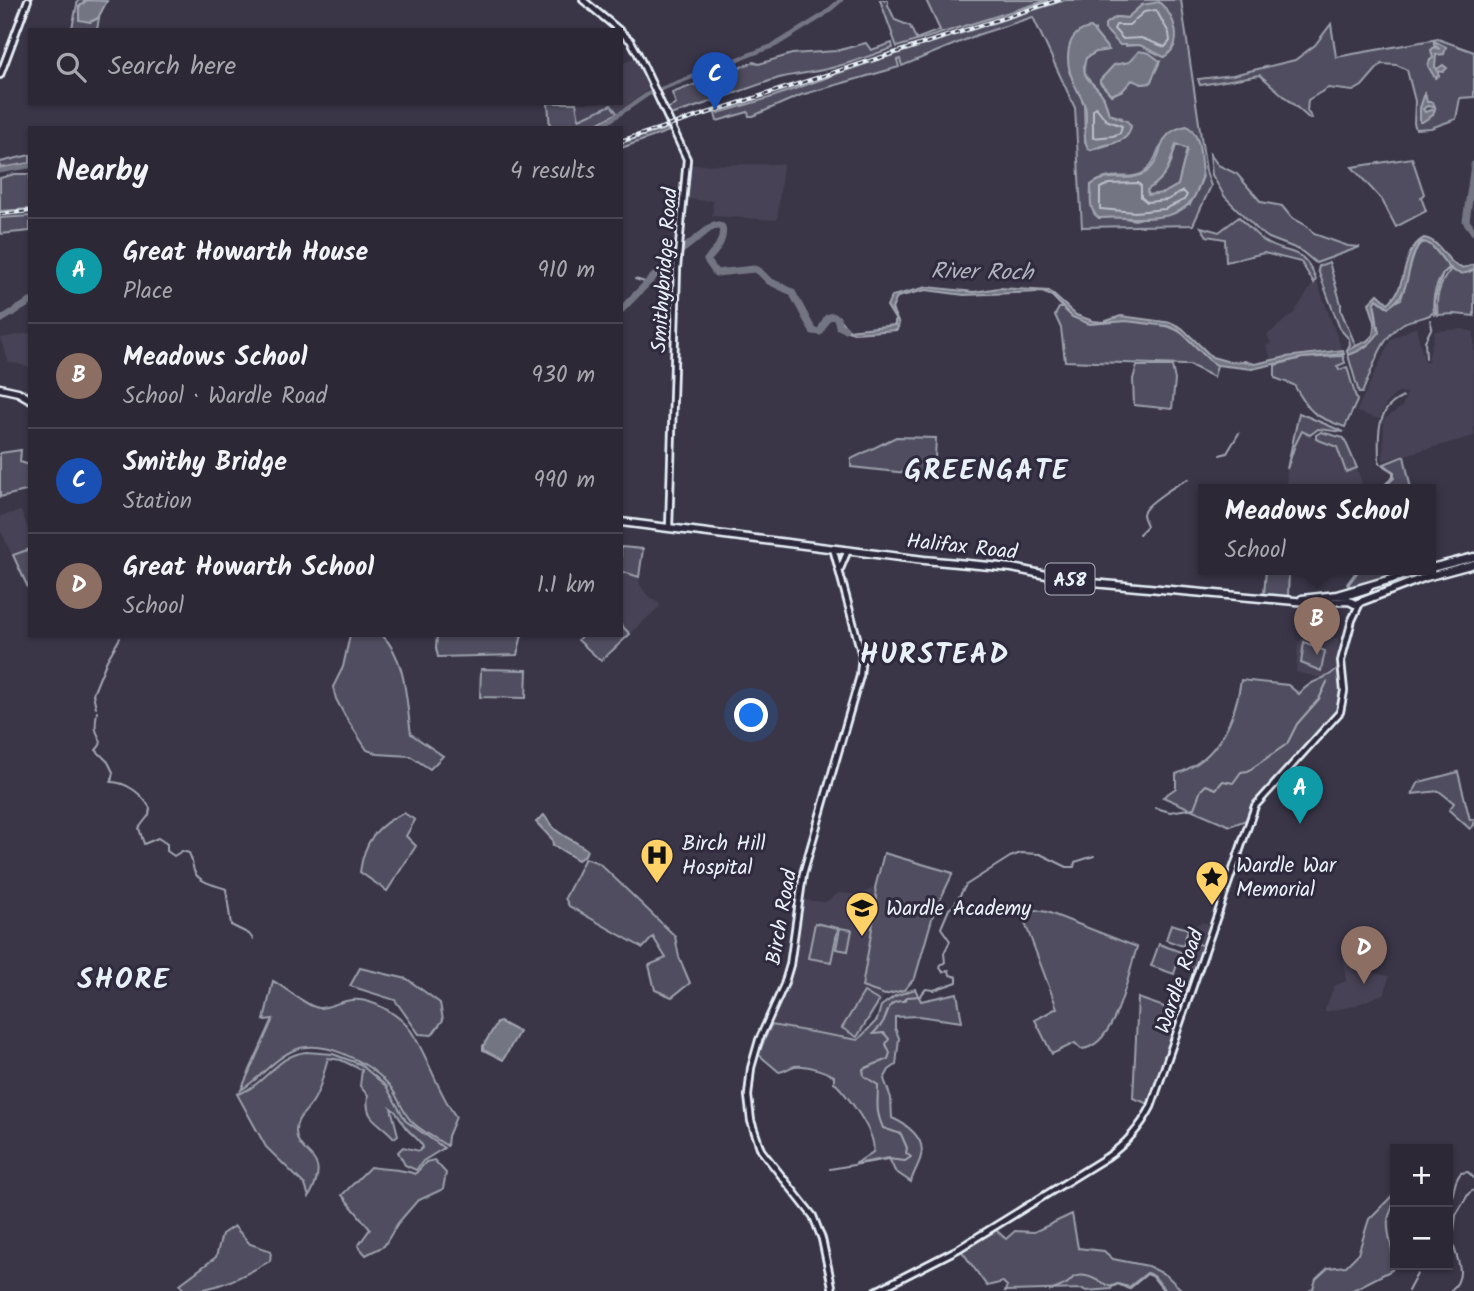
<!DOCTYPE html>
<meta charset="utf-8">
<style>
:root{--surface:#2c2836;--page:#34303e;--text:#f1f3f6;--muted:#a6a6ad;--line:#484451;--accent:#95b2f1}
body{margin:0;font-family:Kalam,sans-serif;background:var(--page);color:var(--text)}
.controls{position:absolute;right:21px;bottom:21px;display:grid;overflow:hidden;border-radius:0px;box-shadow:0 2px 5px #0004}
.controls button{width:63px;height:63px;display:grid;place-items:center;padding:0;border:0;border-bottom:2px solid var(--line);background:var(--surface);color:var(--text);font:35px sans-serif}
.you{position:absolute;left:752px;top:716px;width:24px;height:24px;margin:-18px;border:5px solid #fff;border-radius:50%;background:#1a73e8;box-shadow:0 0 0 10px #1a73e833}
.badge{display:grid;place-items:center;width:46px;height:46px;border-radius:50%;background:var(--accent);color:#fff;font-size:23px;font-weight:700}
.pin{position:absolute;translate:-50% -58px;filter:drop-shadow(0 2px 4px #0008)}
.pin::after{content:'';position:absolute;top:37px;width:24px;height:21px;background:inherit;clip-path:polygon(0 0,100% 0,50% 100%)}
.popup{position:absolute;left:1198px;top:484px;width:238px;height:91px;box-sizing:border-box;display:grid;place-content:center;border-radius:0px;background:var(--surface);filter:drop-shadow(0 2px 5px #0005);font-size:23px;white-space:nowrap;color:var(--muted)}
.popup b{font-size:26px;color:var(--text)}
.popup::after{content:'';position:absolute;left:50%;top:100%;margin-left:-14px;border:14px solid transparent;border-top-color:var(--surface)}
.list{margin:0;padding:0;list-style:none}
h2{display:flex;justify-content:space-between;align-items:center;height:91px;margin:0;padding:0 28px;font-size:30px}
h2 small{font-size:23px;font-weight:400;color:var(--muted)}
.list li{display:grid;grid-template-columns:46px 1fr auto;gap:21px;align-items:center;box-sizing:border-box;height:105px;padding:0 28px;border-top:2px solid var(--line)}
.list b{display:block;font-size:26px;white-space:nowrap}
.list p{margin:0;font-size:23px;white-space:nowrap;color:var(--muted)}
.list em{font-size:23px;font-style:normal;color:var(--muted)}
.icon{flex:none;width:38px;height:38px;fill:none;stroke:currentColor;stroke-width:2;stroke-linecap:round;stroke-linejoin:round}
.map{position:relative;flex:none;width:1474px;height:1291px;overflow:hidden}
.search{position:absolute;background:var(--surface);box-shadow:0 2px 5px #0004;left:28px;top:28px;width:595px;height:77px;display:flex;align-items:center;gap:18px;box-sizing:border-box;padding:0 24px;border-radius:0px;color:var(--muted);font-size:26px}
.panel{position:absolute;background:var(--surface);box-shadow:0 2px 5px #0004;left:28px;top:126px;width:595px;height:511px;border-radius:0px}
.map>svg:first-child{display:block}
</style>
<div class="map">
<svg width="1474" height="1291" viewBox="0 0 1474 1291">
<rect width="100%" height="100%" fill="#3a3648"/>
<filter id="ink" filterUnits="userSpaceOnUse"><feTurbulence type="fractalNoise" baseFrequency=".0143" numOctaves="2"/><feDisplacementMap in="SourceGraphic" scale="14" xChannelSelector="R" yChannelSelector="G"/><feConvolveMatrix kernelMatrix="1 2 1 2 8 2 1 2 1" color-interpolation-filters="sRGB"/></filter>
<g filter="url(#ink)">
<g fill="#464354">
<polygon points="636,58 648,90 617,113 594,126 550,128 548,103 621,103 621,64"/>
<polygon points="783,164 777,220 712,216 713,201 684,199 688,165"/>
<polygon points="1316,279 1342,350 1271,358 1266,346 1271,343 1267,335 1294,313"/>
<polygon points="1416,327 1425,363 1428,361 1435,331 1462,329 1474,332 1474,436 1383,461 1384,419 1402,407 1407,393 1399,392 1388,401 1379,419 1356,412 1391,339"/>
<polygon points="30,333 30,367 9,362 0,338"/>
<polygon points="1303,431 1316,439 1337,447 1346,471 1357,468 1364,489 1286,489 1287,469 1294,445"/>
<polygon points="21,511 30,533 30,548 12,555 0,529 0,516"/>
<polygon points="621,547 643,549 639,577 640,585 647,595 661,605 601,661 578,640 582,635 621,635"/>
<polygon points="1303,638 1338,638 1338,662 1334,669 1322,678 1296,672 1298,643"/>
<polygon points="884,853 953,873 933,915 915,978 904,990 885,995 858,1040 771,1025 794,966 803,900 825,902 839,893 858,895 875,888"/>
<polygon points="1202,922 1212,925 1205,946 1191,942 1190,939 1194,926"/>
<polygon points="1343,958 1378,974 1389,976 1385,993 1354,1006 1324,1012 1334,986 1346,981"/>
</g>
<g fill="#504e5f" stroke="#9ca0ac" stroke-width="2" fill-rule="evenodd">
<polygon points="78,0 87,0 79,7 90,22 99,18 97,30 72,28"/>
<polygon points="880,0 888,0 888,5 895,20 910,26 916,39 940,30 926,0 1048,0 897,47"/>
<path d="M1065,0h116l25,171 5,15 -18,39 -111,2 -7,-119 -42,-91 -56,18 -75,31 -2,-7 -3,1 2,7 -98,28 -48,21h-4l-1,-4 -31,9 -2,-7 54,-16 93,-33zM1159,3l3,2 2,51 -24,-11 -15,1 -9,-29 11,1 15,-13zM1095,31l1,21 -10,6c-8,22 9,24 18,40 2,5 3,11 5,16l13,4 -7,25 -24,7 -6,-8 -1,-38 -15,-33zM1160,61l-10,22 -8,1 -10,-4 -9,10 -11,5 -12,-12 18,-19zM1192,130l11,47 -13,28 -55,15 -17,-3 -19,1 -8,-33c28,-22 51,12 68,-37z"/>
<polygon points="1331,24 1336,57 1438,39 1474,52 1474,97 1460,98 1456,119 1431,128 1416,129 1414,123 1415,101 1407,70 1397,65 1381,64 1362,86 1353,91 1328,88 1308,100 1307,111 1312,118 1310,119 1260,75 1200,85 1198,79 1233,75 1295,60 1315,45"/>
<path d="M866,43l5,7 21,-7 1,5c-22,7 -44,16 -66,21 -16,4 -32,5 -48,9 -38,12 -73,27 -110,37l-2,-6 9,-5 -4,-11 82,-31 5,2 33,-10 44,-3z"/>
<polygon points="548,103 576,103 579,119 611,105 617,113 590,128 550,128"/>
<polygon points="667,129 669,131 621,148 621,143"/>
<path d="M1178,143l9,6 -9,36 -14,8 -15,2 -2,-5c12,-8 21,-16 25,-31 2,-6 2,-11 6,-16z"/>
<polygon points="1210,154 1218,165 1237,174 1261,202 1282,206 1291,217 1307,226 1314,234 1348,246 1360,247 1316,263 1300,250 1269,238 1260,232 1225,197 1212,175"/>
<polygon points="30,155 30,163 0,168 0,162"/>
<polygon points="1412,158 1424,194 1421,197 1426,211 1396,227 1382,200 1352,167"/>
<polygon points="15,174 30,174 30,209 0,211 0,178"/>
<polygon points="30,216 30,231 0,234 0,218"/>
<path d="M1239,217c8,8 16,17 25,24 26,17 37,2 52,38l-2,4 -13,-21 -37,-9 -38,9 -1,-23 -18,-3 -6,-9 18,5z"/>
<path d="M1428,241l22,26c-12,9 -19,29 -16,45 -7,7 -20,6 -30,11 -24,14 -31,46 -42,70h-3l-11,-38c29,-9 33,-24 26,-52l3,-4 9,7 15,-7c6,-18 9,-36 17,-54z"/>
<polygon points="1329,262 1341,304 1341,311 1355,344 1355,348 1347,350 1350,344 1349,339 1340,329 1318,270 1319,266"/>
<path d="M1452,269c9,5 14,6 22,0v47l-19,-2 -18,1c1,-4 0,-8 0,-12 0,-10 7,-28 15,-34z"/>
<path d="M1059,308h4c18,18 37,15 60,13 13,-1 31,2 43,5 21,4 33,28 51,39l-3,12 -24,-12h-6l-119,-4 -4,-33 -6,-13z"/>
<path d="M1343,356l2,7 -8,3 2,4 8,-3 10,34 -12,26c-32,-11 -35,-14 -51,-42l-19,-7v-13l27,-7z"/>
<polygon points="1137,366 1172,366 1175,380 1172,409 1134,405 1133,379"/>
<polygon points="1299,413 1344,432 1318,429 1310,435 1302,431 1295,445 1287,469"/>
<polygon points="1321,432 1344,438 1357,468 1346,472 1337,447 1316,439 1316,435"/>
<polygon points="896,437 936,438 934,476 851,467 851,459"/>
<polygon points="21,450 20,462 30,465 30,490 0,497 0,453"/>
<polygon points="1404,456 1411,489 1382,489 1394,478 1394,472 1384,464"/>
<polygon points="621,547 643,549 639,577 624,572 621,574"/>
<polygon points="30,549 30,592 13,555"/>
<polygon points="1266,569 1289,569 1288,597 1264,595"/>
<polygon points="1360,569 1387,569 1387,576 1353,587 1348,585"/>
<polygon points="621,625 630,634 601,661 578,640 582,635 621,635"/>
<path d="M350,635h32c25,25 24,67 29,99l32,22 -13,13 -20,-13 -32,-2 -11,-4 -22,-34 -9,-17 -3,-12 10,-20z"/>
<polygon points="437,635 522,635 517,655 438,657 436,648"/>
<polygon points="1304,642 1325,651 1321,671 1301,663"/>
<path d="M1341,664l1,27 -4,20 -79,87 -10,21 -19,7 -67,-29 13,-9v-14c41,-14 59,-53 65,-94l47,5 11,9c15,-18 29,-12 42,-30z"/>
<polygon points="481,669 527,670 526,698 480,697"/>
<polygon points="1458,772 1470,820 1474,819 1474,825 1470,829 1449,810 1454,803 1439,791 1412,794 1419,782"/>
<path d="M404,813l11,7 -9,16 10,10 -29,45 -27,-19c4,-30 16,-47 44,-59z"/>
<polygon points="884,853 953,873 933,915 915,978 904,990 885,995 862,987 877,899 875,888"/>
<polygon points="585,858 599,863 675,936 679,957 690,983 672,997 655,990 649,965 666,958 653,937 643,948 569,906 565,898"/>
<path d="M1019,907l28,5 90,35c-9,27 -21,100 -56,102l-6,-6 -23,11 -17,-34 22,-12z"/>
<polygon points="815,923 838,928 831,962 808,958"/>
<polygon points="1171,924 1188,929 1183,946 1166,940"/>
<polygon points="840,928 852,930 848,951 836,949"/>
<polygon points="1191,942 1205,946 1195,971 1178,965 1180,962 1185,963"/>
<polygon points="1159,944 1181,952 1174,974 1151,966"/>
<polygon points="360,968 407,979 440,1003 443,1020 432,1035 419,1034 395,1000 350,986"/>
<path d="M273,981c12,6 34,26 46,27 10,0 22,-7 32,-8 20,-3 49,15 60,31 18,27 26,60 45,86l-8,19 -1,10c-12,-8 -26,-15 -36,-25 -9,-10 -13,-25 -22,-36 -20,-23 -67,-48 -97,-34 -20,9 -32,28 -51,39l32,-71 -9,1z"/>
<path d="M915,989l6,12 36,-8 5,29 -44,-6 -23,1v11l4,10 -3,27 -7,5 -5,9 7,19 1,20c14,6 34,20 29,38 -2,9 -8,17 -10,26l-16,-11 -6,-13 -34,6 18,-12c5,-17 -26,-57 -39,-70v-6c-10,-5 -28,-12 -39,-10 -6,1 -9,5 -16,6l-21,-18 13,-29 87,15 19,-20 4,-14 14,-10z"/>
<polygon points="864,992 879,1001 857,1037 842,1028"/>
<polygon points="1138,998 1176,1011 1175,1014 1180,1016 1149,1104 1133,1098"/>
<path d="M306,1052l27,2 27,10 26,22 20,35 38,27 -21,13 -7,9 -11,-5 -7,-13 5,-5 16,4 4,-4c-4,-8 -11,-12 -17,-19 -6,-7 -7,-15 -15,-20l7,27 -4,3c-14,-17 -30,-17 -26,-42l-8,-10 2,-16 -21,-10 -13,-2c-5,16 -8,37 -20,50 -6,8 -12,11 -12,23 1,28 38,20 13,66l-4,-12 -39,-38 -29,-53c27,-7 39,-39 69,-42z"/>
<path d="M434,1160l12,13 -3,16 -26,12 -19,22 -14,23 -18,9 -8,-9 12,-17 -28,-34 28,-28c16,3 31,1 45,7l11,-12z"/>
<path d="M1395,1193c0,14 -5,16 -7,27 -2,17 9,34 4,50l-41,21h-42l4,-2 3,-10 12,-11 18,-2 12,-12 11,-35z"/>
<polygon points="1072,1214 1078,1248 1104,1251 1113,1259 1148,1266 1166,1275 1183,1291 1166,1291 1154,1276 1147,1273 1129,1287 1117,1284 1112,1286 1111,1289 1086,1291 1083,1289 1005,1291 1007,1286 1003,1282 987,1286 961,1250 996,1230 1006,1239 1015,1231 1034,1232"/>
<path d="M234,1226l16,18 21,7 -1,10c-26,15 -55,30 -86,30l-4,-7 36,-27 6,-23z"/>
</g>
<g fill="#737482" stroke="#a2a6b1" stroke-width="2" fill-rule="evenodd">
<polygon points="87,0 107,1 98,18 90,22 79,20 79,7"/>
<path d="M1159,2c16,14 26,42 5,55l-24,-12h-20l-15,-16v-5l11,-7 11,1 15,-13z"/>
<path d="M1091,28l18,22 -13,2 -10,6c-8,22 10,24 18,40 2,5 3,11 5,16l18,7 4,5c-3,20 -25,16 -40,24l-3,-1c-6,-11 -1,-25 -2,-38 -1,-10 -9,-20 -13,-30 -8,-19 -9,-50 18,-53z"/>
<polygon points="1434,41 1446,47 1444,54 1436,55 1435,67 1437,69 1443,65 1447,68 1443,72 1437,71 1439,76 1435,78 1428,66 1430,60 1433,58 1431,50 1434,47 1440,49 1434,45"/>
<polygon points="1139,51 1149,53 1160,61 1150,83 1142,84 1132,80 1123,90 1111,95 1100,82 1100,80 1114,65 1129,62"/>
<polygon points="1425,93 1427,102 1433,102 1435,107 1427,106 1423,109 1425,112 1435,109 1433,115 1422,122 1420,122 1420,108"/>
<path d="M1187,126c13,9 13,24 14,39 2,10 0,17 -4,26 -16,38 -66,24 -98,27 -11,-7 -8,-22 -8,-33 17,-13 37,-2 54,-12 21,-13 8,-41 42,-47zM1176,144l11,5 -9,36 -14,8 -16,2 -1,-5c21,-14 22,-23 29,-46z"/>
<path d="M1424,238c22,3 25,41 50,26v5c-28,19 -33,-29 -53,-27 -18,21 -6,48 -32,65l-12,-8 -3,5 5,29c-8,11 -18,18 -31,22l-1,-5 20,-9 6,-6 2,-13 -6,-19 9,-9 10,9c21,-16 12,-52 36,-65z"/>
<polygon points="927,287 974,292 999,288 1049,291 1076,315 1093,321 1103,322 1121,316 1172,323 1182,328 1212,357 1230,362 1244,361 1255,364 1286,357 1343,350 1344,354 1302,358 1252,369 1217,365 1209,360 1180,331 1167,326 1126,321 1090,324 1072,317 1052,296 1042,292 964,295 926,290 897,297 892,309 899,324 897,330 854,333 837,328 841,321 848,330 895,325 895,319 887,306 892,296"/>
<path d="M544,815c4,5 7,11 12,15 9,8 24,13 31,20l-2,5 -7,5 -25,-15 -1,-6 -16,-17z"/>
<polygon points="500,1022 519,1032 503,1060 483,1050 483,1046 497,1023"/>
</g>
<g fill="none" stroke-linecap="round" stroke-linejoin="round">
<g stroke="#b9bfc9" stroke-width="2">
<polygon points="1156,10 1169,33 1170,41 1165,47 1141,38 1123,39 1114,29 1116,25 1129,25 1144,12"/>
<polygon points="1096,107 1106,120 1122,126 1120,133 1113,136 1093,138 1093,110"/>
<polygon points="1138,183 1141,186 1141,197 1147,202 1167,200 1183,191 1187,195 1184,200 1165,209 1135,212 1100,209 1100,188 1109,184"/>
</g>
<g stroke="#a2a6b1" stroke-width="2">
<polyline points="635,279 648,283"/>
<polyline points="1434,315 1436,312 1434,301 1443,273 1451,268"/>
<polyline points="1426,358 1425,341 1432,327 1430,320"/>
<polyline points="1220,455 1227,453 1239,433"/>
<path d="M1380,489l13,-12v-5l-14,-9c0,-19 -4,-47 14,-60 3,-3 7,-4 10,-6"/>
<path d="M1139,534l8,-8c-1,-4 -4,-8 -4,-12 1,-9 37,-32 46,-35"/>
<polyline points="1347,584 1358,569"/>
<polyline points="96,707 93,694 107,660 120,638"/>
<path d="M97,712c-1,6 -2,13 -1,18 3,10 9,11 0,20l12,12 5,10 -2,10c16,0 31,12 39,26l-1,7 -10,13 5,16 14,-6 9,6v7l7,5 8,-5 7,2c4,7 3,12 5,18 5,12 22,14 32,18l5,36 18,9 4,5"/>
<polyline points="1156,808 1170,812 1194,808 1201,790 1206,785 1216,789 1223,781 1233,783 1241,772 1248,771 1287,744 1297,724 1319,699 1327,682"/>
<path d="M830,1169l58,-10 17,2 6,-4 -5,-4 1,-5 -6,-14 -18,-6c-8,-19 -5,-24 -5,-43l-14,-9 -1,-7 25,-10 2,-6 -4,-9 3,-5 -5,-6 -11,1c2,-3 6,-6 8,-9 9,-11 4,-25 23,-24l3,-4 13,-1 6,-7 8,1 23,-8v-5l-7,-2 -1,-5 -6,2 -3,-4 1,-4 4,-1 -1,-10 6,-12 -9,-13 8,-19 5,-4 12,-20 44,-28 11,-4 19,1 27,13h7l1,-5 19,-6"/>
<path d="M1448,1205c8,-11 4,-23 13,-32l7,-1 6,6"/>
<path d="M1050,1291c5,-2 11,-4 16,-7 3,-1 5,-5 8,-7 13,-6 27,7 38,10l6,-3 11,5 18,-15 5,2 12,15"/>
<polyline points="1408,1291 1417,1274"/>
<path d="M1450,1291c21,-16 3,-38 0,-58l4,-3 2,-15 13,-22 5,-3"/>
</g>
<g stroke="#737482" stroke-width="4.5">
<polyline points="599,128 648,94 775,45 822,16 841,0"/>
<polyline points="0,171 30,166"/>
</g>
<g stroke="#737482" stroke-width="7">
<polyline points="1474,165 1466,221 1474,232"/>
<path d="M621,310l52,-53 41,-32 8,2c3,13 -6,24 -15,33l9,13 38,-4 5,2 10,10 23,11 21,39 7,1 7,-14 5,-2 5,2 2,8 6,3"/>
<polyline points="0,320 30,302"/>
</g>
<defs>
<g id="tertiary">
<polyline points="583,0 619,30"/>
<polyline points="621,32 631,41 638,54 687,159 677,268 669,528"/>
<polyline points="833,548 862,656 860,676 803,874 790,965 784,985 759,1040 751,1068 748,1096 751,1121 761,1150 813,1216 822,1239 833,1291"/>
<polyline points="840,569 848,550"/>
<path d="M876,1291l82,-42 149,-92c19,-13 33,-29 44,-50l104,-301 85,-94 4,-21 -3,-30 11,-41 8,-17"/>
</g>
<polyline id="secondary" points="0,75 28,0"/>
<g id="trunk">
<polyline points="0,388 18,392 30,399"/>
<polyline points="621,522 924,560 1012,568 1081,582 1306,602 1349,601 1355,604 1426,577 1474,564"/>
<polyline points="1431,568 1474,557"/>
<polyline points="1339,595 1349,595 1368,589"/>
<polyline points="1302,599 1337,595 1426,569"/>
</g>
</defs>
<use href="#tertiary" stroke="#e8f1f8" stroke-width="10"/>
<use href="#secondary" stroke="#e8f1f8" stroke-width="10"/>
<use href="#trunk" stroke="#e8f1f8" stroke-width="11"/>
<use href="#tertiary" stroke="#2f2a3d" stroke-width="4.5"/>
<use href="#secondary" stroke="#2f2a3d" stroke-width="4.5"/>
<use href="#trunk" stroke="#2f2a3d" stroke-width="6"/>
<defs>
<g id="rail">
<polyline points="621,141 1059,0"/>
<polyline points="0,214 30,211"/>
</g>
</defs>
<use href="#rail" stroke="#e8f1f8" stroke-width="4.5"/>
<use href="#rail" stroke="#2f2a3d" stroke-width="2" stroke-dasharray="5" stroke-linecap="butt"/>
</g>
</g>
<defs>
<symbol id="hospital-pin" viewBox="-11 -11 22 30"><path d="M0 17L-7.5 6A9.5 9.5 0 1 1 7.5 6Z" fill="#ffd166" stroke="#2f2a3d"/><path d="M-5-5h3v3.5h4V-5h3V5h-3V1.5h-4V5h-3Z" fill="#111"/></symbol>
<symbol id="sight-pin" viewBox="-11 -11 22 30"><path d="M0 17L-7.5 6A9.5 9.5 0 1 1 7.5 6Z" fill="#ffd166" stroke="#2f2a3d"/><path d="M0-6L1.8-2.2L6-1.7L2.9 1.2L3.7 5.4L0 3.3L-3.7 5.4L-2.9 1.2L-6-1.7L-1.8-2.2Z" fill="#111"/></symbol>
<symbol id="school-pin" viewBox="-11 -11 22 30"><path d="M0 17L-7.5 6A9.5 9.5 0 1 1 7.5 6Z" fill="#ffd166" stroke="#2f2a3d"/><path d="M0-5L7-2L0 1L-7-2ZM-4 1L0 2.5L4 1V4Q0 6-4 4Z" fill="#111"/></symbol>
</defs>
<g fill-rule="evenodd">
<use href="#hospital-pin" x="638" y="836" width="38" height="52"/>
<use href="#sight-pin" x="1193" y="858" width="38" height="52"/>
<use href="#school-pin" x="843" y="889" width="38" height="52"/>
</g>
<g text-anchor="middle" stroke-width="6" stroke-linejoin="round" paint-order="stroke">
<rect fill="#2f2a3d" stroke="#b0b5c0" stroke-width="2" x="1045.5" y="563.5" width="49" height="31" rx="5"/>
<g font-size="19" font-weight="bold" fill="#e8f1f8">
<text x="1070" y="586">A58</text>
</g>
<g font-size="21" fill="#e8f1f8" stroke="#2f2a3d">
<text transform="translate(664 270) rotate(-86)" y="7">Smithybridge Road</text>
<text transform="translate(962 546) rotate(6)" y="7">Halifax Road</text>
<text transform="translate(781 917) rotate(-80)" y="7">Birch Road</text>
<text transform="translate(1179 981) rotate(-71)" y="7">Wardle Road</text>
</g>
<g font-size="21" fill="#e8f1f8" stroke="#2f2a3d" text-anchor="start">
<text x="682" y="850">Birch Hill<tspan x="682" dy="24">Hospital</tspan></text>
<text x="1236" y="872">Wardle War<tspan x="1236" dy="24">Memorial</tspan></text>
<text x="886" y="915">Wardle Academy</text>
</g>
<g font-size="23" font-style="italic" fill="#aeb2bd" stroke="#2f2a3d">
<text transform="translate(982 271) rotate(1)" y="8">River Roch</text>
</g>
<g font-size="28" font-weight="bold" letter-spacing="2" fill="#e8f1f8" stroke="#2f2a3d">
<text x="987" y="479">GREENGATE</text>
<text x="935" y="663">HURSTEAD</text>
<text x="124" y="988">SHORE</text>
</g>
</g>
</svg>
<div class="controls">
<button>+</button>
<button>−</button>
</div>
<div class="you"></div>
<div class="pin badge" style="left:1300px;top:824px;background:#0f9aa8">A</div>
<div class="pin badge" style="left:1317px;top:655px;background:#8d6e63">B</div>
<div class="popup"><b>Meadows School</b>School</div>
<div class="pin badge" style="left:715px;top:110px;background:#1a4fb4">C</div>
<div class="pin badge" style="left:1364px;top:984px;background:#8d6e63">D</div>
<div class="search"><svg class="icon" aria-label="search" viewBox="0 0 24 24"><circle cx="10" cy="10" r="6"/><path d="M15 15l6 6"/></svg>Search here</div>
<section class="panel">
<h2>Nearby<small>4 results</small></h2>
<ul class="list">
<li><span class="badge" style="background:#0f9aa8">A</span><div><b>Great Howarth House</b><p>Place</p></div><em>910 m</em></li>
<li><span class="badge" style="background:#8d6e63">B</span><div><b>Meadows School</b><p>School · Wardle Road</p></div><em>930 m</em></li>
<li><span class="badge" style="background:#1a4fb4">C</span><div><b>Smithy Bridge</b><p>Station</p></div><em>990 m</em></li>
<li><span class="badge" style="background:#8d6e63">D</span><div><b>Great Howarth School</b><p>School</p></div><em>1.1 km</em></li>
</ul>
</section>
</div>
